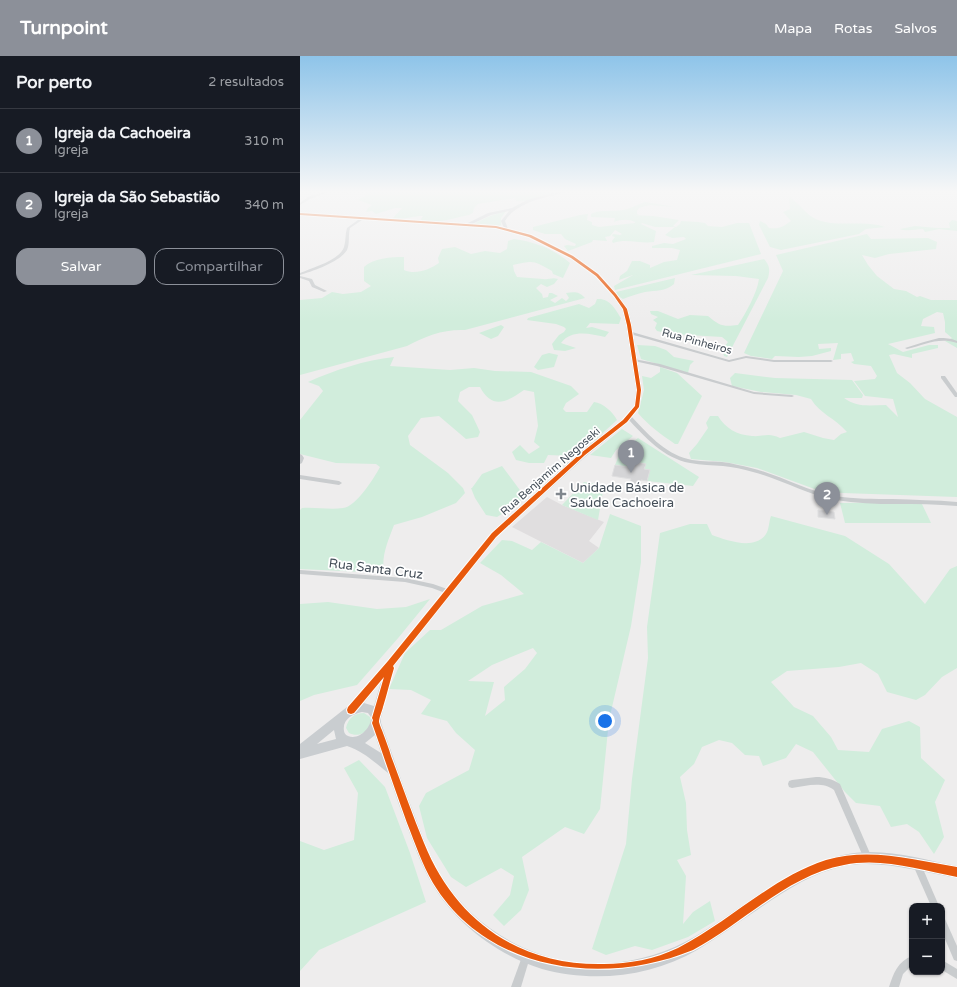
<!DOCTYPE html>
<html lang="pt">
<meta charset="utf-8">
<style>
:root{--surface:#171b24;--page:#20242c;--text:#f1f3f6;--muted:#9ea1a6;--line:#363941;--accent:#8c9099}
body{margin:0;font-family:"Varela Round",sans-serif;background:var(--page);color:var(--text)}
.controls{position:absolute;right:12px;bottom:12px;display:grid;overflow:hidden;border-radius:8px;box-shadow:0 1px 3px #0004}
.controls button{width:36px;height:36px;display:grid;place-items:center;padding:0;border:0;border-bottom:1px solid var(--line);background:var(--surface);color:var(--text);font:20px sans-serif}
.you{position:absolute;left:305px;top:665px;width:14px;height:14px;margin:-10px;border:3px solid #fff;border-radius:50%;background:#1a73e8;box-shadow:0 0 0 6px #1a73e833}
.badge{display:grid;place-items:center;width:26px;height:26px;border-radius:50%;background:var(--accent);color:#fff;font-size:13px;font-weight:700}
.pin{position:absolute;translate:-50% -33px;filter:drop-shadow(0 1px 2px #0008)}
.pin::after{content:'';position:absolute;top:21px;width:14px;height:12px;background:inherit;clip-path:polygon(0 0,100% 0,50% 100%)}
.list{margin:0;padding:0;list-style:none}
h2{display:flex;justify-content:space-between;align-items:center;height:52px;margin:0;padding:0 16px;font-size:17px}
h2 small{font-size:13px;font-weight:400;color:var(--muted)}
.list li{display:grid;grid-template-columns:26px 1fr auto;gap:12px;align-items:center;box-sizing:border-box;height:64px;padding:0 16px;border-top:1px solid var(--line)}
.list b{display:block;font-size:15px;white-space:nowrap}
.list p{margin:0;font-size:13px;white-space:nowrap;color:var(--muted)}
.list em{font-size:13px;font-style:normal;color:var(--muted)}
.actions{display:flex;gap:8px;padding:12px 16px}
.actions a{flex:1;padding:9px 0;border:1px solid var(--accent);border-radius:12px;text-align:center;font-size:14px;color:var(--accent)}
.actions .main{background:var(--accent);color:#fff}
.map{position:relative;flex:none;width:657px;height:931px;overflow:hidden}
header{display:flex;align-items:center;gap:24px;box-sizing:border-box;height:56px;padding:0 20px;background:var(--accent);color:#fff}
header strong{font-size:19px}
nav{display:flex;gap:22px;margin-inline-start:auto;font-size:14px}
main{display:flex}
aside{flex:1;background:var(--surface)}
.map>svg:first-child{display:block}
</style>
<header>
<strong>Turnpoint</strong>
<nav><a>Mapa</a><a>Rotas</a><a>Salvos</a></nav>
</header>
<main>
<aside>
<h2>Por perto<small>2 resultados</small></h2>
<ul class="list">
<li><span class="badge">1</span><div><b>Igreja da Cachoeira</b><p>Igreja</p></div><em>310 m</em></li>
<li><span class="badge">2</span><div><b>Igreja da São Sebastião</b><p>Igreja</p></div><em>340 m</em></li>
</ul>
<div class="actions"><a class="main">Salvar</a><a>Compartilhar</a></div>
</aside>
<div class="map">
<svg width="657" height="931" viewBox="0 0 657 931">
<rect width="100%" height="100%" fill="#eeeded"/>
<polygon fill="#e0dedf" points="247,441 262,449 304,466 289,485 299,492 283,507 212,471"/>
<g fill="#d1eddc" fill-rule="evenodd">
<path d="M68,136h192c-18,2 -26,11 -44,9l-1,-3 -37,6 -4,4 -1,5 -4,2c-16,3 -30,9 -47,6l-1,-2 2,-3c-12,0 -17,4 -30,2l9,-10h-7l-19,6 -4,-3 -6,1 2,-4 4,-3 -14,-5 7,-4z"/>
<path d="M489,141c11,6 16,18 29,23 21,8 46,-1 67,7l-19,2 -7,5 -78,16 -11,-3 -11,-22 1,-4 6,3 3,4c12,1 13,-1 22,-7l-8,-9 7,-3z"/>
<path d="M345,146l30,5 -25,-2 -11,3 -2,3v3l2,1h-6l20,1 26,4 -6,6 3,1 4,-3 1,-3 17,1 7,1 3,3 14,1 15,-4h12l12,31 -146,36 -1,-4 19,-11 -14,5 1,-4 7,-5 5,-10h8l10,4v3l14,-6 13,-2 3,-10 -8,-2h-20v-2l12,-3 9,1 13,-5 -2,-2 -12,1 -7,-3 10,-8h-20l-13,-4 -1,1 15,7 -2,11c-15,2 -27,-4 -41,1l-1,-2 3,-4 -3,-1 1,-2 7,1 2,-1 -7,-4 -5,6 -5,1 2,4 -14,-1 -1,2 -24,9 -4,-5 3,-1 8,1 1,-2 -11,-5 -4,-5h-16l-12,-4v-3l47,-12 8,-1 -1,6 5,2v3l7,2 36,-4v-1c-6,-3 -14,-3 -21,0l1,-4 -24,-1v-3c9,-5 22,-2 32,-4 8,-1 14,-6 22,-8z"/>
<polygon points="206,155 201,162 201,169 199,170 171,169 190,160"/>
<path d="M652,164l5,1v10l-18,-2 -14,3 -2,-3c-8,0 -15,3 -23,0l15,-3 22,2h13l-1,-5z"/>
<path d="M567,178l4,5 57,-1 9,4 -1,7 -47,5 -14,4 -13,-3 6,10 9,11 17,13 12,2 11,6 3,-1 11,4h26v48l-12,-7 7,-3 -7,-6v-10l-2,-9 -6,-1 -14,7 -2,7 13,1 1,6 -47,11 15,8 26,-7h9v3l-26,6v4l-18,-4 -5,1 8,18 13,10 15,16 32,18v80l-114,-4 -23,-2 -63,-23 -32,-6 -34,-3 -2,-6 8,-9 11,-16 -2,-5 4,-7h8c7,12 19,19 34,20 12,1 16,-4 28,2l24,-6 19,6 11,2 7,-6 6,-2c-12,-14 -27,-18 -36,-33l-15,-4 -35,-3 -29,-6 -2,-8 5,-5 40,5 77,2 11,15 -1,3h-18c13,10 27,7 42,7l12,12 -5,-18 -28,-3 -11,-15 21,-2 2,-3 -6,-10 -17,-2 -3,-2 3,-1 -3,-8 -10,1v5l-8,1 5,-17 -20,1 1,5 12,-1v3l-19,5 -13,1 -24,-1 -3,3 -21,-3 -7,-3 39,-82 -7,-16z"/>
<path d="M214,183c21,3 40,10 56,24l-7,15 -10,-4 -1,-3c-18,-10 -17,-11 -39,-6l1,6 3,6c9,1 17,1 26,2 5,1 9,-2 15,0l-4,5 -7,3 -6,-3 -5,4 6,6 1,4 5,-1 1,-4h3l6,3 -8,4 5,3 7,-5 4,3 3,-3 -3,-5c8,-1 13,-2 19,5l-120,32c-21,-1 -40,6 -58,16l-107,29v-75l22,-2 10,-6 11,2 18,-2 10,-6 -7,-5v-14c9,-9 27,-10 40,-10v13c11,5 25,0 35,-7l-1,-5 4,-9 13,-2 16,7 14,-3 15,2 7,-4 1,-8z"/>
<path d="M464,203c6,7 6,11 4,19l-41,79 -3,-1 -2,-6 6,-8 -6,-5 -51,-3 -14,-3 -2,-3 2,-5 -4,-3 5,-3 -7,-3 -1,-3h8l20,8 12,-4 18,1c12,10 15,11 30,9 8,-12 19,-32 21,-46l-23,-3 -45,-1z"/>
<path d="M375,222l-1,6c-9,8 -18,6 -29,8 -8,2 -15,4 -22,7l-5,-3 -2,-4z"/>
<path d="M297,243c13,-1 18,10 24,19l-2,6 -29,-1 -4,5 6,-1 17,5 -4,5c-15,-3 -33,-8 -44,6l15,5 -11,3 -11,-1 -2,-6 7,-9 5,-3 2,-3 -2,-2 -8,-3 -29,-4 1,-2 51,-14 10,4 6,-4z"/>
<polygon points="201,269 204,271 198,280 191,283 179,277"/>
<polygon points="337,289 355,290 366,294 374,301 394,305 390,309 388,317 341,303"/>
<polygon points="249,297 258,299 254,311 238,314 234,311 242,299"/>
<path d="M94,301l-4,9 60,4 24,-2 21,3 36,1 40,14 8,8 -13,9 -3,6 3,3h21l7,-10c9,1 19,10 23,18l-23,21 -23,15 -23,-1 -4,8h-15l-13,-3 -4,-8 8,-7 9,9 11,-7 -6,-5 4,-16 -4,-34 -10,-2c-17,12 -32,20 -44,-3h-11l-9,5 -2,9 14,14 8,17 -2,5 -12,2 -27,-23 -18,2 -13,18 2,9 38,28 15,15h9l10,-14 20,-8 23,31 -15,12 -13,8 -11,-2 -11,-17 -4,-10h-8l2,5 -9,10 -34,14 -28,8c-6,16 -13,31 -10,48l-84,-4v-59l2,-2c14,-1 28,2 41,0 13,-1 31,-30 37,-41l-4,-3 -40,-1 -36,-9v-34l23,-29 -4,-5 -11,-4c27,-12 57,-22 86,-25z"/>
<path d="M360,311l17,6 25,23 -24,48h-3c-13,-9 -26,-18 -37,-31l6,-23 -2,-14 9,2 9,-6z"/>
<polygon points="322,373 333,380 316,394 311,402 290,399"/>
<polygon points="338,382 399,421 393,430 347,425 350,414 344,413 345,408 336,406 334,412 315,409 321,395"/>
<polygon points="284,426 304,429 298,464 262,449"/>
<polygon points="621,446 631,467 545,467 540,447"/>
<path d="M310,458l31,12v36l-10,64 -22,94 -9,89 -16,25 -19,-7 -43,30 7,33 -8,20 -17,16 -11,-11 17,-20 4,-19 -13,-8 -35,19 -15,-10 -24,-39 -8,-32 7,-13 43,-23 6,-20 -19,-17 -9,-12 -26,-7 10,-14 -20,-10 -22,-1 16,-36 25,-23h11l41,-24 42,-12 -23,-19 -21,-12 22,-23 10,1 20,9 9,-8 42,21 16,-15zM233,592l4,5 -12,16 -21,18 1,13 -20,16 9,-34 -26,-1 24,-16z"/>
<path d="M471,460l74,20 44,28 36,40 25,-35 7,-3v102l-15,9 -17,18 -9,5 -29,-8 -9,-18 -17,-11 -22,4 -52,4 -16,11 23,25 19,9 18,21 7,13 31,2 13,-23 27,-8 11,6 1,31 24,22 -10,22 9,35 -10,17 -15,-22 -12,-8 -16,3 -11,-21 -24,-3 -11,-11 -32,-40 -17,-8 -10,14 -23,8 -4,-10 -14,-1 -13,-12 -13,-3 -17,7 -8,17 -14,13 6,26 1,27 4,25 -14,5 9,16 -3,48 10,-12 17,-11 5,20 -27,16 -36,13 -17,-4 -29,9 -14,-6 34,-105 6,-65 16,-121 -1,-31 13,-94 30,-9h17l5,11c14,5 43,16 54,-1 3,-4 3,-13 5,-18z"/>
<polygon points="130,543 99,581 57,629 14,639 0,645 0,548 28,546 77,553 106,551"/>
<path d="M64,657l6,4c4,12 -10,22 -21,16l-3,-5c2,-10 9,-15 18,-15z"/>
<polygon points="59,704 85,731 110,797 126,846 19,894 0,915 0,785 24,794 54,784 58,737 44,712"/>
</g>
<g fill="#d5d5d7" stroke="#dfdfe0">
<polygon points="335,406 346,408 344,413 350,414 347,425 341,424 339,430 329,428 331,423 312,420 315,409 334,412"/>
<polygon points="518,454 534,456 535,463 518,461"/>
</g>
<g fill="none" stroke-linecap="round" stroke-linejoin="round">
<g fill="#c9ccce" fill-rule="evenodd">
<polygon points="24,136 28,136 10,143 0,149 0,147 8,141"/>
<polygon points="42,136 48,136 50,137 49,138"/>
<path d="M62,161l3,1 -15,10c-2,7 0,16 -3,22 -7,12 -34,21 -47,25v-2c12,-5 40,-13 44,-26 2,-6 1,-13 3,-19z"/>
<polygon points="0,220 12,223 15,229 27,235 24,236 12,231 9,225 0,222"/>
<polygon points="330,276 332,276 429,304 446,300 474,304 531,304 533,305 531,306 474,306 446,302 429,306 330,278"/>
<path d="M639,282c6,0 12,0 18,3v2c-19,-6 -32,2 -50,6l-2,-1 19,-6z"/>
<polygon points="334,303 360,308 454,336 492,339 494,340 492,341 454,338 357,310 334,305"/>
<polygon points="641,320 645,320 657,337 657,341 655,341 641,322"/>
<path d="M327,360h4c16,17 33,37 57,43 11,3 22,2 34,3 10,1 20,4 29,6 29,7 55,23 84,28 19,3 39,3 58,3 21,1 43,1 64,3v4c-40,-4 -82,1 -121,-6 -29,-5 -55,-21 -83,-28 -10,-3 -20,-5 -30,-6 -11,-1 -22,-1 -33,-3 -27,-5 -45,-26 -63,-45z"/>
<polygon points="0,398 2,399 4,402 2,407 0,408"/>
<polygon points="0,419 39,425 42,427 39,429 0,423"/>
<polygon points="0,514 105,522 133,528 150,534 151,536 150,538 148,538 132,532 105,526 0,518"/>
<path d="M516,721c9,0 16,2 24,7l32,74 -1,3 -3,1 -3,-1 -31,-71c-12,-9 -28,-4 -42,-2l-3,-1 -1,-3 1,-3 3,-1z"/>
<polygon points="617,805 620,806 639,850 631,850 613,809 614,806"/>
<polygon points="642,862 645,863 657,890 657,905 654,904 642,876"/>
<polygon points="226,897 229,898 230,901 221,931 211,931 223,898"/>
<path d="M612,900v9l-9,9 -4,13h-10c4,-13 9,-26 23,-31z"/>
<polygon points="642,904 657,913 657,923 642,914"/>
</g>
<path fill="#c9cdd0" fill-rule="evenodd" d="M256,136h9c-4,2 -10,3 -15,4 -16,4 -36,10 -45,25l3,8 24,6 42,21 25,18 18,20 11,15 4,16 10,65 -2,16 -13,17 -41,33 -89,81 -103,129 -13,52v5c11,30 21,61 33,91 8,21 15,42 27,61 28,47 77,79 132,87 37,5 78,-2 112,-20 53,-28 97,-74 158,-87 37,-9 78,4 114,11v12c-36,-6 -76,-19 -113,-12 -32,7 -60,25 -87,44 -20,13 -40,28 -60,40 -46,27 -104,33 -155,19 -45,-14 -87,-46 -111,-87 -10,-18 -17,-37 -24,-56 -5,-13 -10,-26 -14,-39 -2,-4 -3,-11 -5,-14 -2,-2 -4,-3 -6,-5 -11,-9 -22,-18 -35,-22l-47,13v-15l47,-37 41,-47 103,-127 89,-81 43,-33 11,-13 2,-16 -10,-65 -4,-16 -9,-13 -18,-20 -25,-18 -42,-21 -32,-9 -196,-13v-2l166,11 22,-11 24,-5 15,-8zM209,155l-8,10 3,7 -8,-2 -24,-2 19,-9zM81,626l-7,24 -10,-3zM62,656l6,1 3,4c1,10 -12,24 -23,19 -3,-1 -4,-4 -4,-5 -2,-12 9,-17 18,-19zM34,674l2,9 -19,5zM75,679l6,18 -16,-10z"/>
<defs>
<path id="cycleway" d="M0,157l196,13 35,9 42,21 25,18 18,20 11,15 4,16 10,65 -2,17 -12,15 -42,33 -89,82 -103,129 1,2c-4,13 -7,26 -11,39 -1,4 -4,11 -4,15 1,4 3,8 4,11 3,8 6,16 8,23 11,29 21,58 33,87 31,77 95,123 180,121 25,0 51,-5 74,-16 51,-26 93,-70 148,-88 44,-13 88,0 131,7v10c-36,-7 -76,-20 -113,-12 -58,11 -100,58 -151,85 -90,37 -206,22 -260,-67 -11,-19 -18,-40 -26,-60 -12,-33 -23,-66 -35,-100l1,-3 -1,-2 12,-41 -30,36 -3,1 -3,-1 -1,-3 1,-3 40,-46 104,-128 89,-80 42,-33 12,-14 2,-16 -10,-65 -4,-16 -9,-13 -18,-20 -25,-18 -42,-21 -33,-9 -196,-13z"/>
</defs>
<use href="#cycleway" stroke="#fff" stroke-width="2"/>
<use href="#cycleway" fill="#e8590c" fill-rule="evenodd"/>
</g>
<linearGradient id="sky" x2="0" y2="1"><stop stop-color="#8ec4e9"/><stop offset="0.51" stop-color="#f7f7f7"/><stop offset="1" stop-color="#f7f7f7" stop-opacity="0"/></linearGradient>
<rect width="657" height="266" fill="url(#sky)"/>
<path fill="#80868d" stroke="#fff" stroke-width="1.5" d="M259 432h4v4h4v4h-4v4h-4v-4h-4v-4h4z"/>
<g text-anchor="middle" stroke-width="3.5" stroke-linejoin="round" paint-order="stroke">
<g font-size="11" fill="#454f59" stroke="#fff">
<text transform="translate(397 285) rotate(15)" y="4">Rua Pinheiros</text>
<text transform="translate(250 415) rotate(-41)" y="4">Rua Benjamim Negoseki</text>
</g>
<g font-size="13" fill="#454f59" stroke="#fff" text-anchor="start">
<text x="270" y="436">Unidade Básica de<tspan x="270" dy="15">Saúde Cachoeira</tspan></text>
</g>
<g font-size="13" fill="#454f59" stroke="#fff">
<text transform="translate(76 512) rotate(7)" y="5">Rua Santa Cruz</text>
</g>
</g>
</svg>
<div class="controls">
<button>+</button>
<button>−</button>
</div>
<div class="you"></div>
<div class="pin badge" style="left:331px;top:417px">1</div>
<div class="pin badge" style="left:527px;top:459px">2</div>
</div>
</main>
